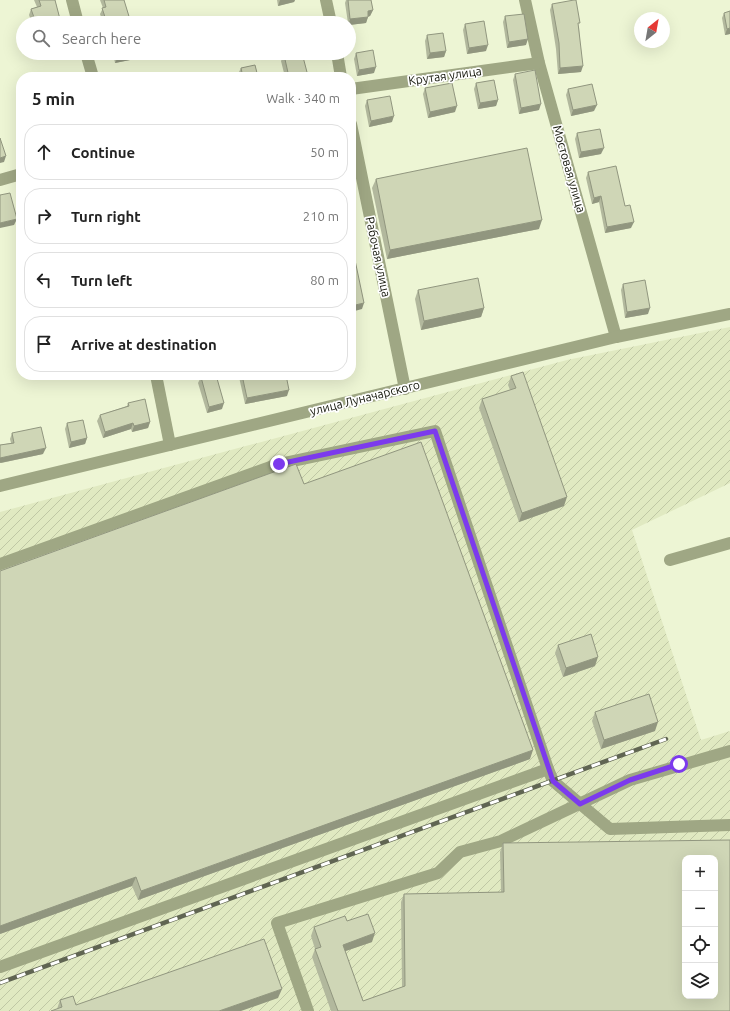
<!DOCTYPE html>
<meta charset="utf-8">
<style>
:root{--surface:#fff;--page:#f2f2f2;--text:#222;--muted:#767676;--line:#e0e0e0}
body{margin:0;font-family:Ubuntu,sans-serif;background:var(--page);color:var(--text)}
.controls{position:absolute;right:12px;bottom:12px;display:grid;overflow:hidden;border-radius:8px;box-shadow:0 4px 16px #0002}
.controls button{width:36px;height:36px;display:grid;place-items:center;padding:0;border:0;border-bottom:1px solid var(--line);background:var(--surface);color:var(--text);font:20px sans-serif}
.compass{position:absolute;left:634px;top:12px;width:36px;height:36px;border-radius:50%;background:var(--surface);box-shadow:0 4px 16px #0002;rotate:31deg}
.stop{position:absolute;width:12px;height:12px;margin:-9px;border:3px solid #7c3aed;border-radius:50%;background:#fff}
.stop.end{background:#7c3aed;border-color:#fff;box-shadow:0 1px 4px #0008}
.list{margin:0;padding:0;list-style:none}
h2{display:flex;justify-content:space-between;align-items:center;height:52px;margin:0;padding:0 16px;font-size:17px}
h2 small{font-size:13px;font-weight:400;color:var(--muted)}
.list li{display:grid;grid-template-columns:26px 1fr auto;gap:12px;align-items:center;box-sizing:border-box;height:56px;margin:0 8px 8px;padding:0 8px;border:1px solid var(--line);border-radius:16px}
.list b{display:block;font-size:15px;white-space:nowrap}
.list em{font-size:13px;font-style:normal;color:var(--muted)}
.icon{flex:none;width:22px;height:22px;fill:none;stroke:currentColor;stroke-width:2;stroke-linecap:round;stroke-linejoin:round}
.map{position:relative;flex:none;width:730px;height:1011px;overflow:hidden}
.search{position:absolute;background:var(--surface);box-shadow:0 4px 16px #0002;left:16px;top:16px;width:340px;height:44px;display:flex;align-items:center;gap:10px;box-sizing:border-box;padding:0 14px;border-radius:22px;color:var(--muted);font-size:15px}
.panel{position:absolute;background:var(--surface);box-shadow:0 4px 16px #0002;left:16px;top:72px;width:340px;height:308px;border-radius:16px}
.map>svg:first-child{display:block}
</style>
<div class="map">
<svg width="730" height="1011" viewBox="0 0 730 1011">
<defs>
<pattern id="industrial-furrows" width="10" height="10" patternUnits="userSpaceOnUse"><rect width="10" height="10" fill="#e0e9c1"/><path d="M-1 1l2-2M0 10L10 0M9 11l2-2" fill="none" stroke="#bfc7a4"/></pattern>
</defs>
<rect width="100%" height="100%" fill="#edf5d4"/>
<path fill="url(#industrial-furrows)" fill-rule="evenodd" d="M730,327v156l-98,47 69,210 29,-9v280h-730v-499l567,-152zM685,858h30v138h-30z"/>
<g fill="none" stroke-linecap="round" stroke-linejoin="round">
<g stroke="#9fa784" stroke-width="12">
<polyline points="72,0 78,23"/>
<polyline points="326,0 331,23"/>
<polyline points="525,0 539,63 616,337"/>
<polyline points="86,53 93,77"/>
<polyline points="337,53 341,77"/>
<polyline points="351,89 539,63"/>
<polyline points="351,124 405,389"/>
<polyline points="0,180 21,174"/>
<polyline points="156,375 170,445"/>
<polyline points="0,486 616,337 730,314"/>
<polyline points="670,560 730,543"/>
<polyline points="0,564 279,464 435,431 548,769"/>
<polyline points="0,967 548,769 553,781 610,829 730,825"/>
<polyline points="308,1011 277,923 438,873 460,852 501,841 630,780 730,751"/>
</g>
<defs>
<polyline id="rail" points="0,983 666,739"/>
</defs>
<use href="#rail" stroke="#606552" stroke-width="4.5"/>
<use href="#rail" stroke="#fff" stroke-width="3" stroke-dasharray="9" stroke-linecap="butt"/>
</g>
<g fill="#b2b89d">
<polygon points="34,0 55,0 61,23 32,23 29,15 31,9 37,7"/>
<polygon points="100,0 124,0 131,23 103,23 100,14 103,8"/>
<polygon points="277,0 295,0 294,2 278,6"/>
<polygon points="346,0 371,0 373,10 370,16 368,17 366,23 349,25 349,23 348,23 345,3"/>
<polygon points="552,4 579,27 581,72 558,74 556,49 550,10"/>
<polygon points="724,13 730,34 725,35 722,18"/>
<polygon points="505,16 526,45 507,48 503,22"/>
<polygon points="465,24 486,51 467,54 463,30"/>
<polygon points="427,35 446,51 444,57 427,59 425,41"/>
<polygon points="113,53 138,53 135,59 115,63"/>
<polygon points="356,53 374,73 357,76 354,59"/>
<polygon points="284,55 308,76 307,77 285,77 281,61"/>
<polygon points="241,68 258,77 239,77 238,74"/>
<polygon points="515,74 539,110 519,114 513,80"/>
<polygon points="476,83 498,100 496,106 478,109 474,89"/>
<polygon points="425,88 455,112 428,118 423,94"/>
<polygon points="568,89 594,111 571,116 566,95"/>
<polygon points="367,100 392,122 369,127 365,106"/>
<polygon points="577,133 601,154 579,158 575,139"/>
<polygon points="588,172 631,228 605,233 599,202 592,204 586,178"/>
<polygon points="376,179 539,229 387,259 372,188"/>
<polygon points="623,284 648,314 625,318 621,290"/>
<polygon points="418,290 484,308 481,317 421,330 415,299"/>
<polygon points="239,375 242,375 287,396 245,404 239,377"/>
<polygon points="511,376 564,506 519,522 479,408 482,399 510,390 508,385"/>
<polygon points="201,377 222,409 207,413 198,383"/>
<polygon points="128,403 150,422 148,428 132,432 131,429 103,438 97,421 100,415 127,406"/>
<polygon points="67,423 87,438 85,444 69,448 65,429"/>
<polygon points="12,433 43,454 1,463 0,445 11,443 10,439"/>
<polygon points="304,484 530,759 138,900 132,886 0,934"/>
<polygon points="558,645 595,666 563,677 555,653"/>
<polygon points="595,712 655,731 601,749 592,721"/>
<polygon points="503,843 730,1011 331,1011 312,957 315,949 311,936 314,927 347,921 372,942 345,951 363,1001 402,987 401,902 404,894 501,892 500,852"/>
<polygon points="278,998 57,1009 60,1000 76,1005"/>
</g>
<g fill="#91967f">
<polygon points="280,0 295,0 294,2 278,6"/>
<polygon points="373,10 370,16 365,17 368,11"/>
<polygon points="368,17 366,23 349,25 349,23 350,19"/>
<polygon points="730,28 730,34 725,35 727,29"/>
<polygon points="528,39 526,45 507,48 509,42"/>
<polygon points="488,45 486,51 467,54 469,48"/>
<polygon points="446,51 444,57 427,59 430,53"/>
<polygon points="138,53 135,59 115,63 118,57"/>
<polygon points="583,66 581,72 558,74 560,68"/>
<polygon points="376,67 374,73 357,76 359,70"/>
<polygon points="498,100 496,106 478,109 480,103"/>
<polygon points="541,104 539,110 519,114 521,108"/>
<polygon points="597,105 594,111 571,116 573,110"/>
<polygon points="457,106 455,112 428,118 430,112"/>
<polygon points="394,116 392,122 369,127 371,121"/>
<polygon points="604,148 601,154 579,158 581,152"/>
<polygon points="6,156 4,162 0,163 0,158"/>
<polygon points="601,196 599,202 592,204 594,198"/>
<polygon points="17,219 14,225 0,228 0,223"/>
<polygon points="542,220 539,229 387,259 390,250"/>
<polygon points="634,222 631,228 605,233 607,227"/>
<polygon points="364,303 362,309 351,312 351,306"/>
<polygon points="484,308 481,317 421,330 424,321"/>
<polygon points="650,308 648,314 625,318 627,312"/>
<polygon points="289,390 287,396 245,404 247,398"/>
<polygon points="224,403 222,409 207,413 209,407"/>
<polygon points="150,422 148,428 132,432 134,426"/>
<polygon points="133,423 131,429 103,438 105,432"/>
<polygon points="87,438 85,444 69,448 71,442"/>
<polygon points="46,448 43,454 0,463 0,458"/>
<polygon points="567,497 564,506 519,522 522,513"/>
<polygon points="598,657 595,666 563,677 566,668"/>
<polygon points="658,722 655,731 601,749 604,740"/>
<polygon points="533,750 530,759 138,900 141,891"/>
<polygon points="136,877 132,886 0,934 0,926"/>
<polygon points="375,933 372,942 340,953 343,945"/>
<polygon points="282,989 278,998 241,1011 219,1011"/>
</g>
<g fill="#cfd6b6" stroke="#91967f" fill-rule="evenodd">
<polygon points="39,0 55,0 61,23 45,23 44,21 36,23 31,9 41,6"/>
<polygon points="104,0 124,0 131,23 107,23 102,8 106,7"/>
<polygon points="348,0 371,0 373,10 368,11 368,17 350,19"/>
<polygon points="574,0 576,0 580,23 578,23 583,66 560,68 559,43 552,4"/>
<polygon points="730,11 730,28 727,29 724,13"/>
<polygon points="524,14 528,39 509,42 505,16"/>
<polygon points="484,21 488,45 469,48 465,24"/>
<polygon points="443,33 446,51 430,53 427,35"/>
<polygon points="373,50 376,67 359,70 356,53"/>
<polygon points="117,53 138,53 118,57"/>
<polygon points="293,53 302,53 308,76 304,77 289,77 284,55"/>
<polygon points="255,65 258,77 243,77 241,68"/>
<polygon points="535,70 541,104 521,108 515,74"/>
<polygon points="136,75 136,77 128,77"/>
<polygon points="182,75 182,77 174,77"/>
<polygon points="494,80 498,100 480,103 476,83"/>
<polygon points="452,83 457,106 430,112 425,88"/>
<polygon points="592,84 597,105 573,110 568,89"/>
<polygon points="390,96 394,116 371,121 367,100"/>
<polygon points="600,129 604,148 581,152 577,133"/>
<polygon points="0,138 6,156 0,158"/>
<polygon points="527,148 542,220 390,250 376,179"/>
<polygon points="616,166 625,206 630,205 634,222 607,227 601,196 594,198 588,172"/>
<polygon points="10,193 17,219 0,223 0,195"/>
<polygon points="351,241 364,303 351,306"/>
<polygon points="478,278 484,308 424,321 418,290"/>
<polygon points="645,280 650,308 627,312 623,284"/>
<polygon points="523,372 567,497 522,513 482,399 516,388 511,376"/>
<polygon points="208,375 216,375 224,403 209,407 201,377"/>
<polygon points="242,375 286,375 289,390 247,398"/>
<polygon points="145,399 150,422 134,426 133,423 105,432 100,415 129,406 128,403"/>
<polygon points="83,420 87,438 71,442 67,423"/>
<polygon points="41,427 46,448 0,458 0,445 14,443 12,433"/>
<polygon points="421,442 533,750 141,891 136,877 0,926 0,571 296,464 304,484"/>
<polygon points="591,634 598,657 566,668 558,645"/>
<polygon points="649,694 658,722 604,740 595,712"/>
<path d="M730,840v171h-392l-23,-62 6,-2 -7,-20 31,-11 2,5 21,-7 7,19 -32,12 20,56 42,-15 -1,-92 100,-2 -1,-49zM685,858h30v138h-30z"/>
<polygon points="264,939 282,989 219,1011 51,1011 62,1007 60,1000 73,996 76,1005"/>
</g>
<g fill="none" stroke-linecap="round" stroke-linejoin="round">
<polyline stroke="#7c3aed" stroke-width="5" points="279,464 435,431 553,781 580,804 630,780 679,764"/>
</g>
<g text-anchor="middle" stroke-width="3.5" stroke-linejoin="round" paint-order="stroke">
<g font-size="12" fill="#13150a" stroke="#fff">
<text transform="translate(445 76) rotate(-8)" y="4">Крутая улица</text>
<text transform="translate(569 169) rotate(74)" y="4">Мостовая улица</text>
<text transform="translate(378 257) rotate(78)" y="4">Рабочая улица</text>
<text transform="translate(365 398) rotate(-14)" y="4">улица Луначарского</text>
</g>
</g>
</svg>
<div class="controls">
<button>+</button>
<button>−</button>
<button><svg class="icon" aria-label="locate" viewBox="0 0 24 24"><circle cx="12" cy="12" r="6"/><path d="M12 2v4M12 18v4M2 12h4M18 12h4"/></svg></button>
<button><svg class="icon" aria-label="layers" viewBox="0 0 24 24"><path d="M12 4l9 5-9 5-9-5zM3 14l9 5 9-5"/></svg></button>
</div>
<svg class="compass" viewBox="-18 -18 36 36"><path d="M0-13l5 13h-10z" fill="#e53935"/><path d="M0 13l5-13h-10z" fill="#767676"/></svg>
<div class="stop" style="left:679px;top:764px"></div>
<div class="stop end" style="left:279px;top:464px"></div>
<div class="search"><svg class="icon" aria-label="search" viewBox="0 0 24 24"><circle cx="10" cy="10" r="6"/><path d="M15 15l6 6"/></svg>Search here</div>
<section class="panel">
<h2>5 min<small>Walk · 340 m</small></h2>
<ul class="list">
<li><svg class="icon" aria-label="ahead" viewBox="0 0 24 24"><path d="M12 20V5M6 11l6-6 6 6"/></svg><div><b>Continue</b></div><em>50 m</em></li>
<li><svg class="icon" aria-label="right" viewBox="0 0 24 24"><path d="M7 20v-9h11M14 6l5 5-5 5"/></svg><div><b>Turn right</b></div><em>210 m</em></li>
<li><svg class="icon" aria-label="left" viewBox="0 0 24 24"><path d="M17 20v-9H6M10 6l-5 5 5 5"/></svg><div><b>Turn left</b></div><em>80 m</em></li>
<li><svg class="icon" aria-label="arrive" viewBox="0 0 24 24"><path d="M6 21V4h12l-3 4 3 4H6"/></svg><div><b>Arrive at destination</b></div></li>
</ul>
</section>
</div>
